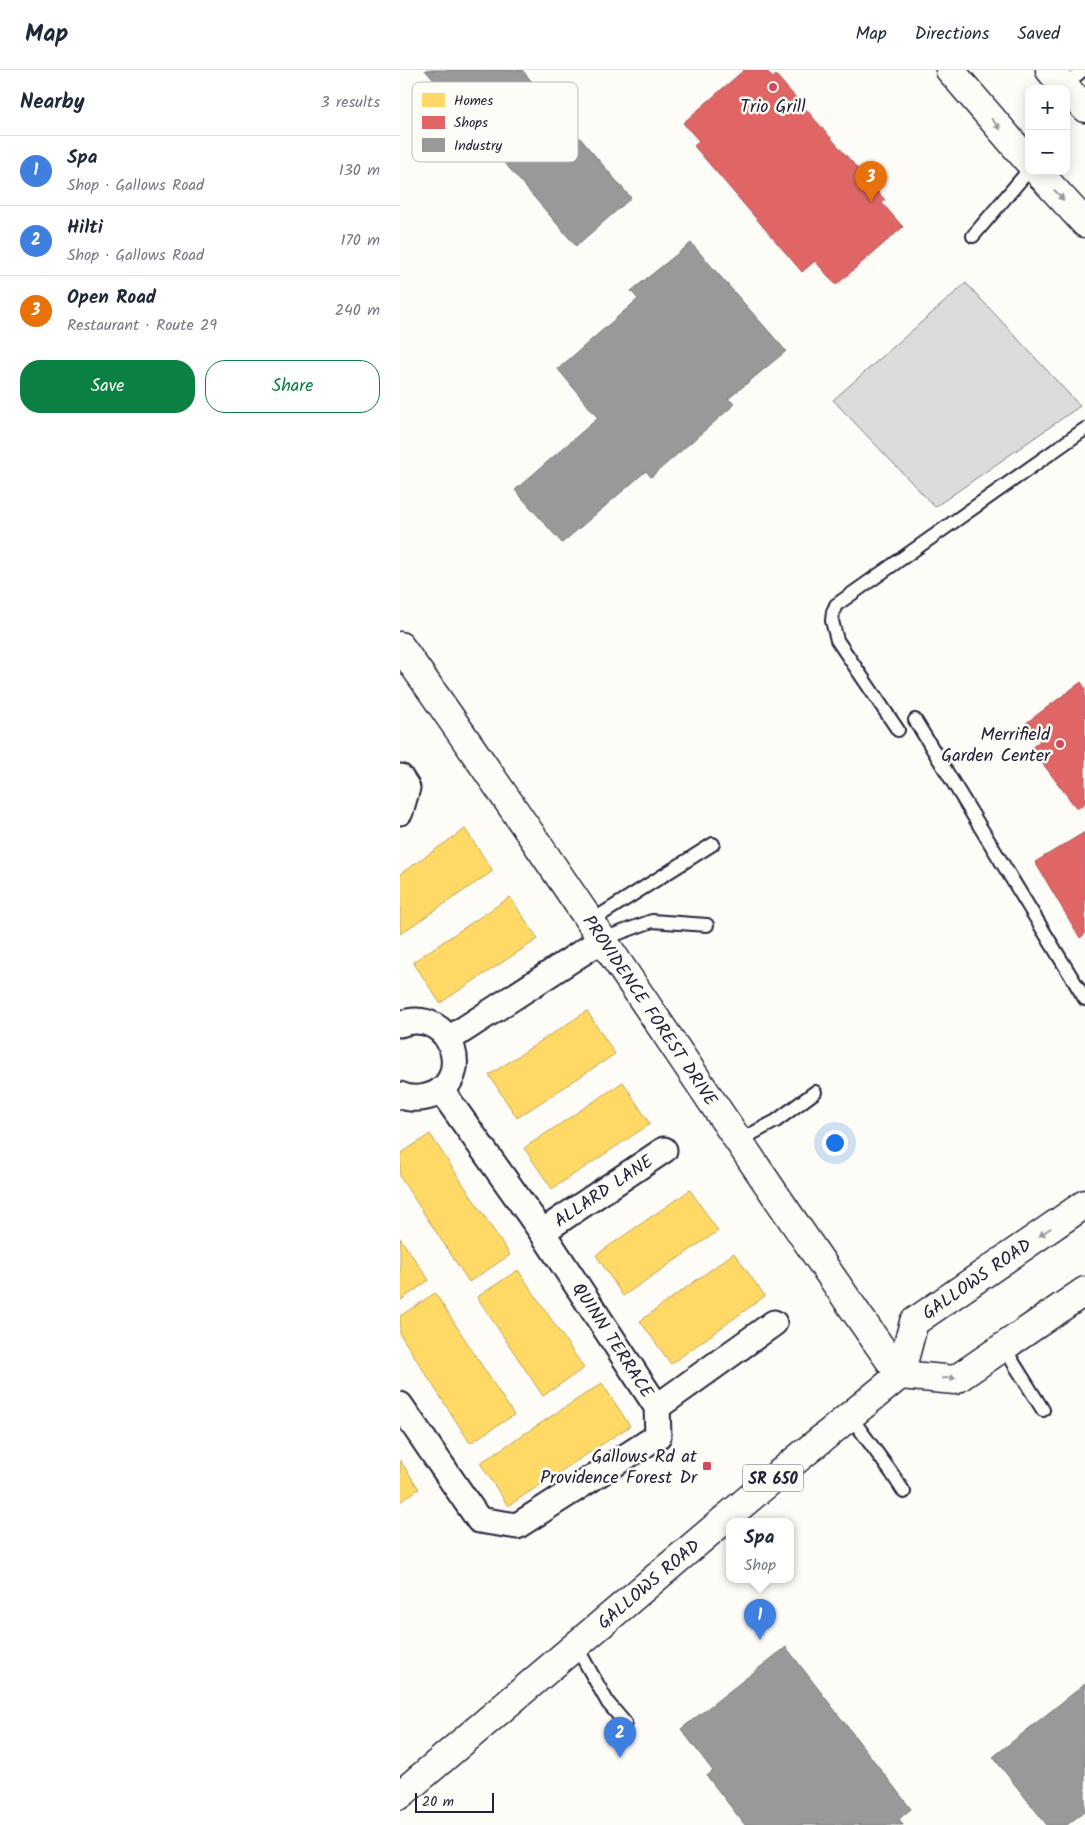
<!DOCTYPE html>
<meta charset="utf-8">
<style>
:root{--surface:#fff;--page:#f6f6f7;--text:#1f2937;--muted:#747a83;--line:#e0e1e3;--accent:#0b8043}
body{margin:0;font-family:Kalam,sans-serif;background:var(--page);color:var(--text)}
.controls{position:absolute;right:15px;top:15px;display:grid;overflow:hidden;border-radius:10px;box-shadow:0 2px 12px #0003}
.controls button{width:45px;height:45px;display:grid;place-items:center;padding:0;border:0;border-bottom:1px solid var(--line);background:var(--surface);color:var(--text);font:25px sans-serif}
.scale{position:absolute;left:15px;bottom:12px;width:79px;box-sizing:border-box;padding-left:5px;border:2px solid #22223b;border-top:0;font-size:14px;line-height:18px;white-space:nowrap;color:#22223b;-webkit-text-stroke:4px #fdfcf7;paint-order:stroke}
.you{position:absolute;left:434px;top:1072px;width:18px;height:18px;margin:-12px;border:4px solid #fff;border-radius:50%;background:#1a73e8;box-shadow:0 0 0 8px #1a73e833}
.badge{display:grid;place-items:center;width:32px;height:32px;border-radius:50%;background:var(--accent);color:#fff;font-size:16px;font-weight:700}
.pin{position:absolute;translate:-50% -41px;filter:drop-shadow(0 1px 2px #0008)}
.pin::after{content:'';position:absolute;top:26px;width:18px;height:15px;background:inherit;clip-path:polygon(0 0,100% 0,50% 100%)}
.popup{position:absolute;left:326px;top:1448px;width:68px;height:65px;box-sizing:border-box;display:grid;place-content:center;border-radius:10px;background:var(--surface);filter:drop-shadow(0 1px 4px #0005);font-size:16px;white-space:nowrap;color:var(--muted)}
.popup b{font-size:19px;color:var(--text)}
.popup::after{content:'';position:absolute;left:50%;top:100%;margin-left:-10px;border:10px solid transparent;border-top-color:var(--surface)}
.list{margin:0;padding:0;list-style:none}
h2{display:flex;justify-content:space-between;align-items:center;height:65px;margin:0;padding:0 20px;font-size:21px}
h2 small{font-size:16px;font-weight:400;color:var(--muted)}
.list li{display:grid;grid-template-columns:32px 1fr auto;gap:15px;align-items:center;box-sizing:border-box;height:70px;padding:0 20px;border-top:1px solid var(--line)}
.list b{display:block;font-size:19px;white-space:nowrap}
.list p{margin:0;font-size:16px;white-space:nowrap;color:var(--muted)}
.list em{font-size:16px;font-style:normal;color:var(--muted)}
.actions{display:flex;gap:10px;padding:15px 20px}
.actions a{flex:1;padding:11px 0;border:1px solid var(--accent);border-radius:20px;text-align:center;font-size:18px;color:var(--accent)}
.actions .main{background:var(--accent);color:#fff}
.map{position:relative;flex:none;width:685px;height:1755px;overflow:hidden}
header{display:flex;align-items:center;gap:30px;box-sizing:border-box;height:70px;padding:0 25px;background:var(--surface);border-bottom:1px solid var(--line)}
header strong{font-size:24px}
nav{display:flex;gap:28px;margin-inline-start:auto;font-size:18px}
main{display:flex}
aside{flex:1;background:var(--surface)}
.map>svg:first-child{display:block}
</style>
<header>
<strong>Map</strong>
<nav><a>Map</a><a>Directions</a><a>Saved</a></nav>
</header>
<main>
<aside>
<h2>Nearby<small>3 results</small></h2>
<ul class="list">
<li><span class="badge" style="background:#3f7fe0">1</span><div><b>Spa</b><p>Shop · Gallows Road</p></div><em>130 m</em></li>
<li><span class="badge" style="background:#3f7fe0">2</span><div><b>Hilti</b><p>Shop · Gallows Road</p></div><em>170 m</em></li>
<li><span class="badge" style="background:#e8710a">3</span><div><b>Open Road</b><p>Restaurant · Route 29</p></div><em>240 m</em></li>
</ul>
<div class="actions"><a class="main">Save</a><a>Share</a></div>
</aside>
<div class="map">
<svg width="685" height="1755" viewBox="0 0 685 1755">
<rect width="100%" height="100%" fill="#fdfcf7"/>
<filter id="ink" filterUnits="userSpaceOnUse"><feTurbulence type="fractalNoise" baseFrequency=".02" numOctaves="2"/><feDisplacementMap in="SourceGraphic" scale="10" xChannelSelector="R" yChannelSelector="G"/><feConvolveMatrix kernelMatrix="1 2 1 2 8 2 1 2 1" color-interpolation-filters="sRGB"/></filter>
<g filter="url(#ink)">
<polygon fill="#dddcdb" stroke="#807f8b" points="566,213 680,336 535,437 433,330"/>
<g fill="#ffd966" stroke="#bda259">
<polygon points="65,759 93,801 0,864 0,804"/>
<polygon points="110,827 138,869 40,933 13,892"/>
<polygon points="187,941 215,984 117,1048 89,1005"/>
<polygon points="223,1012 250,1054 152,1119 124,1078"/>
<polygon points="30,1064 110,1185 69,1212 0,1107 0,1084"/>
<polygon points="290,1120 318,1161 223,1226 196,1185"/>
<polygon points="0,1168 29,1210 0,1231"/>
<polygon points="334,1183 365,1226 271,1294 240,1251"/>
<polygon points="118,1200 184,1298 143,1326 77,1227"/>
<polygon points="35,1223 114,1345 70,1373 0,1264 0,1246"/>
<polygon points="202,1313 230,1356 108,1436 80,1393"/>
<polygon points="0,1390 19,1419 0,1432"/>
</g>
<g fill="#e06666" stroke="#a75259">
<polygon points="344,0 366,0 373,8 376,5 485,130 482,133 503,157 436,215 415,191 402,202 294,76 299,71 283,53"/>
<polygon points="681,612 685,618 685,733 677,739 631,678 640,671 626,653"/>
<polygon points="685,762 685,864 680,868 635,792"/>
</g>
<g fill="#999" stroke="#75757d">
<polygon points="25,0 122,0 231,128 176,176"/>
<polygon points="291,173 386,281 328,329 335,334 251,407 246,401 162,473 115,420 198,348 158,299 238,229 231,221"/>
<polygon points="386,1577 511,1739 499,1749 503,1755 345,1755 307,1706 313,1701 281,1659"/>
<polygon points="685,1614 685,1741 667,1755 647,1755 593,1687"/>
</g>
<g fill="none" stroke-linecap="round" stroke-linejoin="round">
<defs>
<g id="lane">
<polyline points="664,16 683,0"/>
<polyline points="573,166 629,100"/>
<polyline points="515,650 685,929"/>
<polyline points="498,660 437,570 432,551 433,542 436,535 685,359"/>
<polyline points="191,851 313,774"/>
<polyline points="203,869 252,851 307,855"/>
<polyline points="338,1071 376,1051 415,1022"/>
<polyline points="603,1276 643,1340"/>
<polyline points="450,1346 491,1402 504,1422"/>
<polyline points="176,1576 208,1633 225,1653"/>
</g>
<g id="street">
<polyline points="0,707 7,718 0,742"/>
<path d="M0,954c55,-19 76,62 26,73 -9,2 -18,2 -26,-2"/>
<polyline points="49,969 203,869"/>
<path id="s1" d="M142,1162l122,-82"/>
<polyline points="0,1335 79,1450 117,1456 258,1366 257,1337 142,1162 41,1020"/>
<polyline points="257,1337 374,1253"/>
</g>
<g id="secondary">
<path id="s2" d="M0,576c171,240 330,489 500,729"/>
</g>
<g id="primary">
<polyline points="550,0 629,92"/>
<polyline points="650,0 666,19"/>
<polyline points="666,19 685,38"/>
<polyline points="637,101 685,153"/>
<polyline points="500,1305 555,1310 685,1221"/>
<path id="s3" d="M0,1725l358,-304 142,-116 14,-53 171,-118"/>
</g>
</defs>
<use href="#lane" stroke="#22223b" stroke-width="16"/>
<use href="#street" stroke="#22223b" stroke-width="29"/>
<use href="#secondary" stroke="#22223b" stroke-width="31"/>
<use href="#primary" stroke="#22223b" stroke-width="31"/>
<use href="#lane" stroke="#fdfcf7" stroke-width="12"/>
<use href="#street" stroke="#fdfcf7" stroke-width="25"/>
<use href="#secondary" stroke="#fdfcf7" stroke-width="28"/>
<use href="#primary" stroke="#fdfcf7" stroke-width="28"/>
</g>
<defs><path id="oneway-solid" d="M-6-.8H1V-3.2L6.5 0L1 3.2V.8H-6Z" transform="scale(1.25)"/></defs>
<g fill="#9a9aa2">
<use href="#oneway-solid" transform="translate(596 54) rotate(49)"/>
<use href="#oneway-solid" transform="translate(659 125) rotate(47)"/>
<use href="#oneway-solid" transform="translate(645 1162) rotate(145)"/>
<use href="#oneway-solid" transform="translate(549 1308) rotate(-1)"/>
</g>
</g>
<g fill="#d1495b" stroke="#fdfcf7" stroke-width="2">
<circle cx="373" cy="17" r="5"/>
<circle cx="660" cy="674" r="5"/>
<rect x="302" y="1391" width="10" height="10" rx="2.5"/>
</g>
<g text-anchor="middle" stroke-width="5" stroke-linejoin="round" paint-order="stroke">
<rect fill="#fdfcf7" stroke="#646373" stroke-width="1" x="343" y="1394.5" width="60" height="27" rx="4"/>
<g font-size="16" font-weight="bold" fill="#22223b">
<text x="373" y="1414">SR 650</text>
</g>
<g font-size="18" fill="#22223b" stroke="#fdfcf7" text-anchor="end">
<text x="373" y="42" text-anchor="middle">Trio Grill</text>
<text x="650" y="670">Merrifield<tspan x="650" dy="21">Garden Center</tspan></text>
<text x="297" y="1392">Gallows Rd at<tspan x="297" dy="21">Providence Forest Dr</tspan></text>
</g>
<g font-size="18" fill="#22223b" stroke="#fdfcf7">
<text dy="6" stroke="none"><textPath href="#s2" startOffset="442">PROVIDENCE FOREST DRIVE</textPath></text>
<text dy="6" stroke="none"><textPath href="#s1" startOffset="74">ALLARD LANE</textPath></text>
<text dy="6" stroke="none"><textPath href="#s3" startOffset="784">GALLOWS ROAD</textPath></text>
<text transform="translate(213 1270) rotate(57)" y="6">QUINN TERRACE</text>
<text dy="6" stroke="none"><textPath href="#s3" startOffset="326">GALLOWS ROAD</textPath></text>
</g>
</g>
<rect x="12" y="12" width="166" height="80" rx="8" fill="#fdfcf7" stroke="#bbbbbf" stroke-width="1"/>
<rect x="22" y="23" width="23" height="14" fill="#ffd966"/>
<rect x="22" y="46" width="23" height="13" fill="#e06666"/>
<rect x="22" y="68" width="23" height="14" fill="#999"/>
<g font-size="14" fill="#22223b">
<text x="54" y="35">Homes</text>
<text x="54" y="57">Shops</text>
<text x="54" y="80">Industry</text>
</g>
</svg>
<div class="controls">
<button>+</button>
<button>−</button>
</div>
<div class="scale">20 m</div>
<div class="you"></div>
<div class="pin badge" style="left:360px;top:1570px;background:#3f7fe0">1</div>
<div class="popup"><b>Spa</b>Shop</div>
<div class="pin badge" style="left:220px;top:1688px;background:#3f7fe0">2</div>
<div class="pin badge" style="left:471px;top:132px;background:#e8710a">3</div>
</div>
</main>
